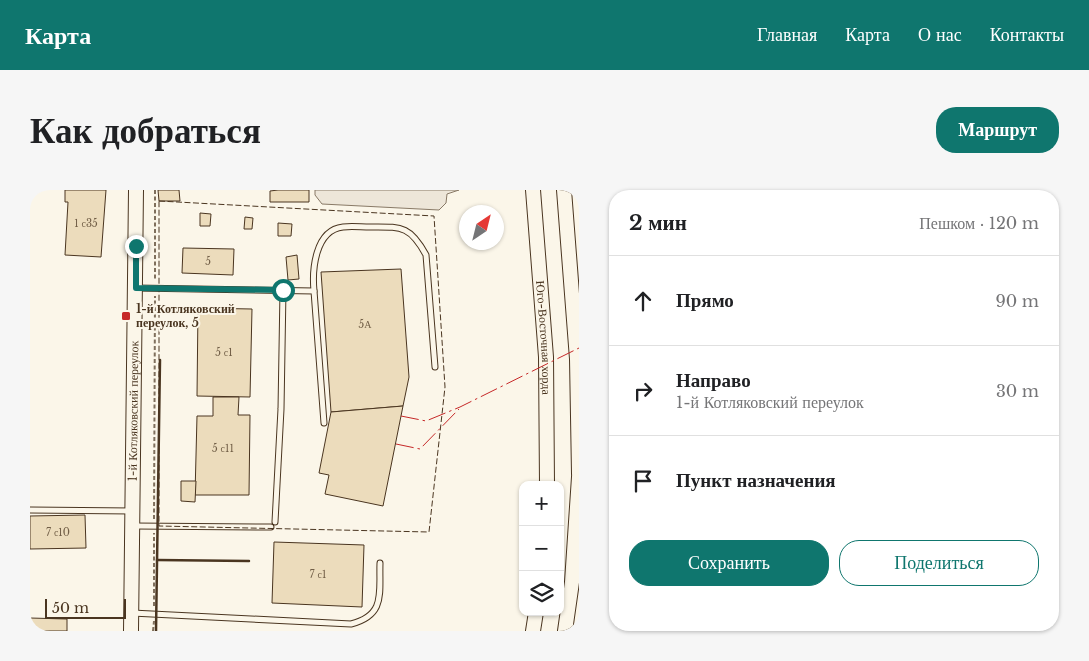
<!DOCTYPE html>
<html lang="ru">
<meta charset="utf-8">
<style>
:root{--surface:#fff;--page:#f6f6f6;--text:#202124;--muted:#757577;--line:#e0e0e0;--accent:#0f766e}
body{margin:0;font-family:"Libre Baskerville",serif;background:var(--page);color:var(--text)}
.controls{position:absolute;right:15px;bottom:15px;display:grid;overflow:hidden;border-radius:10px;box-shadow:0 1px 4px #0004}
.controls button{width:45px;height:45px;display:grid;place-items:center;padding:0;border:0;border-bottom:1px solid var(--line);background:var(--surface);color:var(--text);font:25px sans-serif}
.compass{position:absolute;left:429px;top:15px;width:45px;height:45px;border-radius:50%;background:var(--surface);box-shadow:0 1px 4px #0004;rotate:35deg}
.scale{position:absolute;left:15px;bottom:12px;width:81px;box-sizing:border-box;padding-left:5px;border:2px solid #4a3520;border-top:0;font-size:14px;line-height:18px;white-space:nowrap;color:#4a3520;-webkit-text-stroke:4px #fbf6e9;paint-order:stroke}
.stop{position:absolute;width:15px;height:15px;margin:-11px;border:4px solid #0f766e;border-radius:50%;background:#fff}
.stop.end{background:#0f766e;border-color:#fff;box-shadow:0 1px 5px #0008}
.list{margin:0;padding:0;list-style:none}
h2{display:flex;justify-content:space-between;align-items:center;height:65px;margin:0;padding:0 20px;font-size:21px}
h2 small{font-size:16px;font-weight:400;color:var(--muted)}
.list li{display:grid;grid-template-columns:32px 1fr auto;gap:15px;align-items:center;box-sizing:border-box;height:90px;padding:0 20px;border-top:1px solid var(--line)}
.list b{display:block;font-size:19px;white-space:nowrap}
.list p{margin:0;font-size:16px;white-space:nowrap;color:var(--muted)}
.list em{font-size:16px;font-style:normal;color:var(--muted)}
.actions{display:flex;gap:10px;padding:15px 20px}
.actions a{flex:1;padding:11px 0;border:1px solid var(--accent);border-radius:20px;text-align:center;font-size:18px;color:var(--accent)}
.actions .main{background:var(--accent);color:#fff}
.icon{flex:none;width:28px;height:28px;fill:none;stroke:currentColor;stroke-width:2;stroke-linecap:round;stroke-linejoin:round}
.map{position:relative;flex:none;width:549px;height:441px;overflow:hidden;border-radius:20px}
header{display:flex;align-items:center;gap:30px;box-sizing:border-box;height:70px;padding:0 25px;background:var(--accent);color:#fff}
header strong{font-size:24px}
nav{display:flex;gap:28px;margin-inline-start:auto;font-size:18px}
.intro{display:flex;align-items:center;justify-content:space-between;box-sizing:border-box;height:120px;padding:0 30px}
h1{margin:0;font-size:35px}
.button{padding:12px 22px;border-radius:20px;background:var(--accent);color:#fff;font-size:18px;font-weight:700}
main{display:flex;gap:30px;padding:0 30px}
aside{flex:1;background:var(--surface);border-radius:20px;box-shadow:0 1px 4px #0004}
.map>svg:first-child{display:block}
</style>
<header>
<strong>Карта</strong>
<nav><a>Главная</a><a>Карта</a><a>О нас</a><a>Контакты</a></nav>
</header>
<div class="intro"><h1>Как добраться</h1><a class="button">Маршрут</a></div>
<main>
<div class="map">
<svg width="549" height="441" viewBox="0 0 549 441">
<rect width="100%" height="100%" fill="#fbf6e9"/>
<polygon fill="#ede6d9" stroke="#887966" points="285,0 429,0 417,4 416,13 409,20 292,14 285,5"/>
<g fill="#ecdcbc" stroke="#4a3520">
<polygon points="35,0 76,0 71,67 35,65 38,12 35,12"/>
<polygon points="128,0 149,0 150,11 129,11"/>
<polygon points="248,0 279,0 279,12 240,12 240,1"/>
<polygon points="170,23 181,24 180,36 170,36"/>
<polygon points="215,27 223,28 222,39 214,39"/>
<polygon points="248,33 262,34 261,46 248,46"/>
<polygon points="153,58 204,59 203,85 152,83"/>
<polygon points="267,65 269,89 258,90 256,67"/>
<polygon points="371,79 379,187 373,216 301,222 291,82"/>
<polygon points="168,118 222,119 220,207 167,206"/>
<polygon points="183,207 209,207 208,225 220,225 219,305 165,305 167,226 183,226"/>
<polygon points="373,216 353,316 295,304 299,285 289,283 301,222"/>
<polygon points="151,291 166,291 165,312 151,311"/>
<polygon points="55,325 56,358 0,359 0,326"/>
<polygon points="244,352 334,355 332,417 242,413"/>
<polygon points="0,428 37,429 37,441 0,441"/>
</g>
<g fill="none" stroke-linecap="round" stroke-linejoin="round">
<defs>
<g id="lane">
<polyline points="106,98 284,101 294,233"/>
<path d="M284,101c-2,-21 1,-61 29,-64 8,-1 18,0 27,0 31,0 40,-2 56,28l9,112"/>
<polyline points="0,320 102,321"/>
<polyline points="245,332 251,219 253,100"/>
<polyline points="104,336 241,337"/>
<path d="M102,423l219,11c35,-9 28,-31 29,-61"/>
</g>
<g id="secondary">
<path id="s1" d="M503,0l13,167 1,128"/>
<polyline points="534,0 547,169 549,284"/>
<path id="s2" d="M101,441l5,-441"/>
<polyline points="503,441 506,422"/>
<polyline points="535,441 542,392 549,287"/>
</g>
</defs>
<use href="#lane" stroke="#4a3520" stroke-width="7"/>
<use href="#secondary" stroke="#4a3520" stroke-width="16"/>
<g stroke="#7f6f5c" stroke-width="2" stroke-dasharray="4 2.5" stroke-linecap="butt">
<polyline points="125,0 125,91"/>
<polyline points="124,329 125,106"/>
<polyline points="124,416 124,343"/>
<polyline points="123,441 124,431"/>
</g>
<use href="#lane" stroke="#fbf6e9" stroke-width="5"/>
<use href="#secondary" stroke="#fbf6e9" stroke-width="14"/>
<polygon stroke="#4a3520" stroke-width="1" stroke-dasharray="6 2.5" stroke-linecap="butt" points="129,11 404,26 415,197 399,342 129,336"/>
<g stroke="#4a3520" stroke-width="2.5">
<polyline points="127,370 219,371"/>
<polyline points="126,441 130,170"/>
</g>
<g stroke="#c62828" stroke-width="1" stroke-dasharray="18 4 2.5 4" stroke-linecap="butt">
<polyline points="371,226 396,231 430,217 549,158"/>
<polyline points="366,254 390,259 429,219"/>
</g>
</g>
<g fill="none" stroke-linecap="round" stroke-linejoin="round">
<polyline stroke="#0f766e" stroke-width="6" points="106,56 106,98 253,100"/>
</g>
<rect fill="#c62828" stroke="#fbf6e9" stroke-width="2" x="91" y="121" width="10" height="10" rx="2.5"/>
<g text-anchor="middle" stroke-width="4" stroke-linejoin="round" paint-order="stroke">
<g font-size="10" fill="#725f47">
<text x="56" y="37">1 с35</text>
<text x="178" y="75">5</text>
<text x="335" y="138">5А</text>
<text x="194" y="166">5 с1</text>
<text x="193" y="262">5 с11</text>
<text x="28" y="346">7 с10</text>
<text x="288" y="388">7 с1</text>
</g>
<g font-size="12" font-weight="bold" fill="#4a3520" stroke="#fbf6e9" text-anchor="start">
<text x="106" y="123">1-й Котляковский<tspan x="106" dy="14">переулок, 5</tspan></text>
</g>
<g font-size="12" fill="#4a3520" stroke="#fbf6e9">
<text dy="4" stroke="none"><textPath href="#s1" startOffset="148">Юго-Восточная хорда</textPath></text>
<text dy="4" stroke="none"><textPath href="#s2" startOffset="220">1-й Котляковский переулок</textPath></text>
</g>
</g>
</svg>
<div class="controls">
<button>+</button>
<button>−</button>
<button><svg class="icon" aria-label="layers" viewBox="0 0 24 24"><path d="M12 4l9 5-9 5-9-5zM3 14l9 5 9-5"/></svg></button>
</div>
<svg class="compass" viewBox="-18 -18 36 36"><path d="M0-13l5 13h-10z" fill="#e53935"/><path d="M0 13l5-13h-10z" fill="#757577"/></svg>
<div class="scale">50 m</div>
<div class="stop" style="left:253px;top:100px"></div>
<div class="stop end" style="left:106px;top:56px"></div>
</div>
<aside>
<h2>2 мин<small>Пешком · 120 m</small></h2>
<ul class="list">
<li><svg class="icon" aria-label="ahead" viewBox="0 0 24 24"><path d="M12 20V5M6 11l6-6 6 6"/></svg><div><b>Прямо</b></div><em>90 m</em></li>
<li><svg class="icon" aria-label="right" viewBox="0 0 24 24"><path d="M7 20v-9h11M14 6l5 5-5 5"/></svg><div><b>Направо</b><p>1-й Котляковский переулок</p></div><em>30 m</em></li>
<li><svg class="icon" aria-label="arrive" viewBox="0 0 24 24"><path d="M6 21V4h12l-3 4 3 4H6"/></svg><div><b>Пункт назначения</b></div></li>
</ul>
<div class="actions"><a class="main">Сохранить</a><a>Поделиться</a></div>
</aside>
</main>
